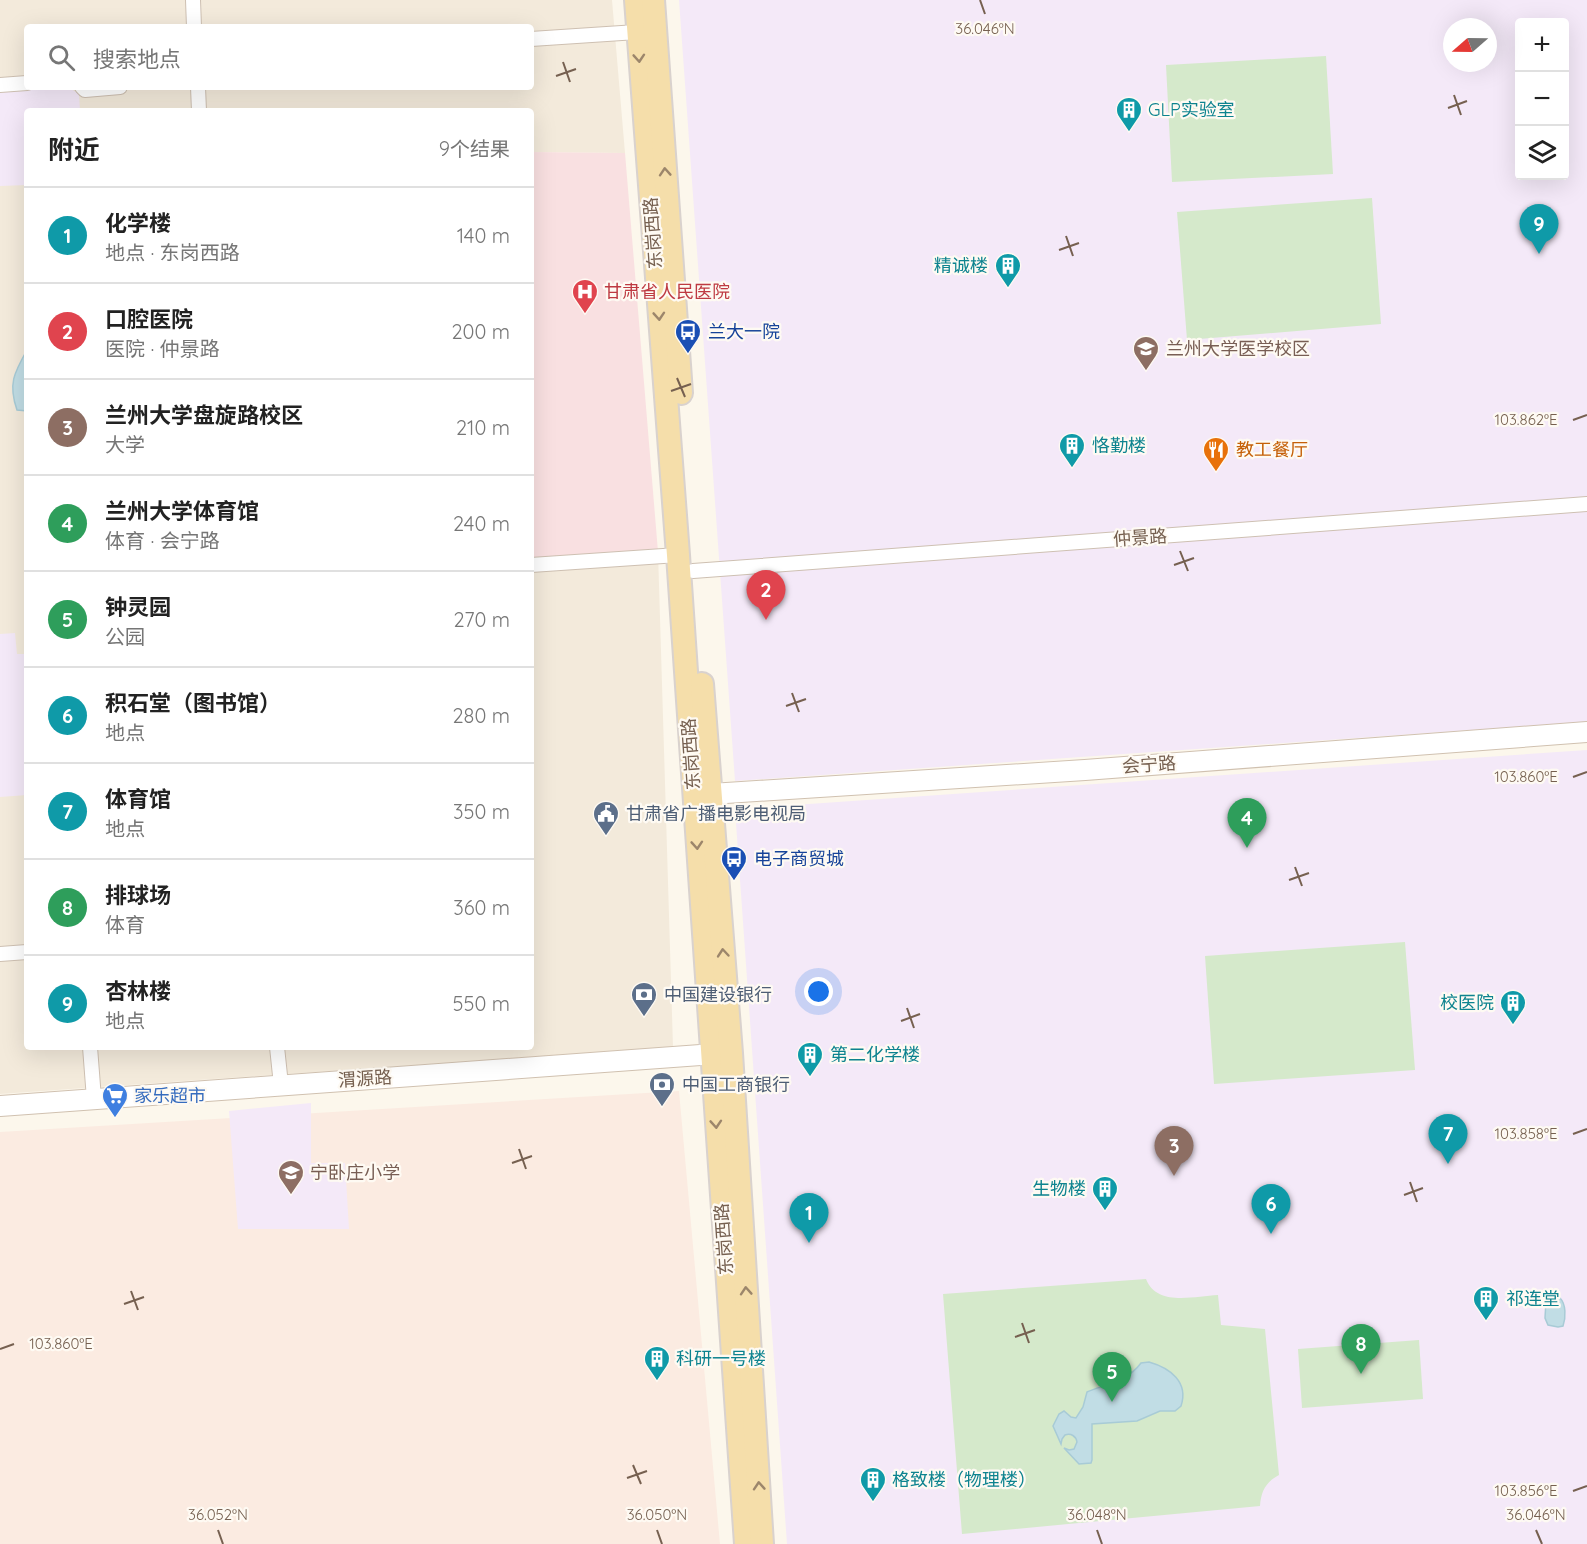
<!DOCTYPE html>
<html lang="zh">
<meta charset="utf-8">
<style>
:root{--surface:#fff;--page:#f2f2f2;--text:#222;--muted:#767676;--line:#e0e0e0;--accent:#111827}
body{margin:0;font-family:Quicksand,"Noto Sans SC",sans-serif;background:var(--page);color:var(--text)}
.controls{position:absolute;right:18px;top:18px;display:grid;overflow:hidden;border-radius:6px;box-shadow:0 6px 24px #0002}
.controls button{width:54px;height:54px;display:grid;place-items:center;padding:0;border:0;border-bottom:2px solid var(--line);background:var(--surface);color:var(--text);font:30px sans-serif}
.compass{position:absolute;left:1443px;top:18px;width:54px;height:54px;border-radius:50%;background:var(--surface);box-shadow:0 6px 24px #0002;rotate:250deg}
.you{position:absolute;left:819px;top:992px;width:21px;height:21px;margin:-15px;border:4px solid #fff;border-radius:50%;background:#1a73e8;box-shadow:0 0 0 9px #1a73e833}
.badge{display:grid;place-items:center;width:39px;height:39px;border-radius:50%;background:var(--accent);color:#fff;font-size:20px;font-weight:700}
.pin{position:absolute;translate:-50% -50px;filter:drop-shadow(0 2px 3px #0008)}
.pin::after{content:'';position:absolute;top:32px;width:21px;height:18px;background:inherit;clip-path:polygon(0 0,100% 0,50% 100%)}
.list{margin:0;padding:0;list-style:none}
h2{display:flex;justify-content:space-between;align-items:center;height:78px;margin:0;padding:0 24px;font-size:26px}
h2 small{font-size:20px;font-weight:400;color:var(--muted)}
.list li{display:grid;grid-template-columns:39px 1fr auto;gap:18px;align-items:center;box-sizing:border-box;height:96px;padding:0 24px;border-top:2px solid var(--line)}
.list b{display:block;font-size:22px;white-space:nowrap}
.list p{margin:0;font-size:20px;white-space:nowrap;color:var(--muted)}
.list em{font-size:20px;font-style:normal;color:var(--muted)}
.icon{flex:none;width:33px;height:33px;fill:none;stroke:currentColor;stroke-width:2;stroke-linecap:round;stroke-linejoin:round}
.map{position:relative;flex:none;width:1587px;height:1544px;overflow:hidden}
.search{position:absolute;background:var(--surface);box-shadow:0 6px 24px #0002;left:24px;top:24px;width:510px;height:66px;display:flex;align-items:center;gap:15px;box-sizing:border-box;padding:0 21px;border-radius:6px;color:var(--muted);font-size:22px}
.panel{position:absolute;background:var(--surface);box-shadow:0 6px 24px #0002;left:24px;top:108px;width:510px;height:942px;border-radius:6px}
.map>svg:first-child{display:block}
</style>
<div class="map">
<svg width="1587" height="1544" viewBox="0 0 1587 1544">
<rect width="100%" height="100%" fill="#fcf7ec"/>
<path fill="#f3eadb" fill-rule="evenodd" d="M0,0h612l13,153 -94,-1v-41h-504v936h504v-488l127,-7 15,495 -673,47zM27,27h504v60h-504z"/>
<polygon fill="#fbebe1" points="679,1091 720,1544 0,1544 0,1132"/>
<g fill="#f4e9f8" fill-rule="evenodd">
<path d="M679,0h908v722l-852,59zM1520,22h44v154h-44zM1452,27h36v36h-36z"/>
<polygon points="34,87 68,87 79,94 80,111 27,111 27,185 0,186 0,89"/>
<polygon points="15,633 17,654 27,654 27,795 0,797 0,634"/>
<polygon points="1587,750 1587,1544 787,1544 735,809"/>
<polygon points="311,1103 311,1163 345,1163 349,1229 238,1229 229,1111"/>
</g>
<polygon fill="#f9e0e1" points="531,152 625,153 658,552 531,559"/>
<g fill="#d5e9cb">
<polygon points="1326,56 1333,174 1172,182 1166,65"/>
<polygon points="1372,198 1381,324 1187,340 1177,212"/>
<polygon points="1405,942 1415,1070 1214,1084 1205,956"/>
<path d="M1146,1279c11,28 48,17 72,16l3,30 44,4 14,146c-13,7 -18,16 -19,31l-298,28 -19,-240z"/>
<polygon points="1419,1340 1423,1399 1302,1408 1298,1349"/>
</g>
<g fill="#c1dde5" stroke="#a8cbd6" stroke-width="1.5">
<path d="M27,350v61l-10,-1c-9,-26 -3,-37 10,-60z"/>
<path d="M1555,1298h5c6,6 6,19 3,28l-5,1 -10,-2 -3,-7 1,-17z"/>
<path d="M1149,1362c21,6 40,20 32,44l-6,5h-15l-23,10 -45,3v36l-1,3 -12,1 -15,-16 5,2 5,-1 3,-7c-1,-6 -6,-9 -12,-7l-3,4 -1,5 -8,-18 6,-12 5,-3 7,6 5,1 7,-11 4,-15c19,-8 41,-11 54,-29z"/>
</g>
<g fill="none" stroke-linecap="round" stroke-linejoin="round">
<defs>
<g id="street">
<polyline points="193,0 194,27"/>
<polyline points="531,39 637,32"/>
<polyline points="0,85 27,83"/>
<polyline points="82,87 85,90 120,87"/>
<polyline points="198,87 199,111"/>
<polyline points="531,565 678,555"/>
<polyline points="693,571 1587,504"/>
<polyline points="0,954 27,952"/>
<polyline points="90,1047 94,1099"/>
<polyline points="277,1047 281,1085"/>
</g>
<g id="secondary">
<polyline points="711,794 1085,770 1587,732"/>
<polyline points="0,1106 728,1053"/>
</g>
<g id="primary">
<polyline points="636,0 678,555 746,1544"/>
<polyline points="653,0 681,393"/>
<polyline points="702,684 731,1053 762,1544"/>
</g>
</defs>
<use href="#street" stroke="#cec0b2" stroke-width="16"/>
<use href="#secondary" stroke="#d0c1b0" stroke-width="22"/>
<use href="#primary" stroke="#d9d2ce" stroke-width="26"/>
<use href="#street" stroke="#fff" stroke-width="14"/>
<use href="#secondary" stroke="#fff" stroke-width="20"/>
<use href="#primary" stroke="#f5deaa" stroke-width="22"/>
</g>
<defs><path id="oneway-chevron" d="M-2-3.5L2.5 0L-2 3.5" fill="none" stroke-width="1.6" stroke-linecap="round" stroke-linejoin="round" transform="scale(1.5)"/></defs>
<g stroke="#9c866b">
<use href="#oneway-chevron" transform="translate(639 58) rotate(86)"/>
<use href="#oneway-chevron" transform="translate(665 172) rotate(-94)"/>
<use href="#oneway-chevron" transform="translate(659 316) rotate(86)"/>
<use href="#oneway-chevron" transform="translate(697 845) rotate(86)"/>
<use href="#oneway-chevron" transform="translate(723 953) rotate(-95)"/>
<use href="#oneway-chevron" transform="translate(716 1124) rotate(86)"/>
<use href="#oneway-chevron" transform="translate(746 1291) rotate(-94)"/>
<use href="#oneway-chevron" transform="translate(759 1486) rotate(-94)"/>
</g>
<path fill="none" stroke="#766050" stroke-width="2" d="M980,0l5,14M563,62l7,20M556,76l20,-7M1454,95l7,20M1448,108l19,-7M1066,236l7,20M1059,250l20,-7M677,378l8,19M671,391l20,-7M1573,420l14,-5M1180,551l8,20M1174,565l20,-7M792,693l7,19M786,706l20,-7M1573,777l14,-5M1295,867l7,19M1289,880l20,-7M907,1008l7,20M901,1021l19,-7M1573,1134l14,-5M519,1149l7,20M512,1163l20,-7M1410,1182l7,20M1404,1195l19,-7M131,1291l7,19M124,1304l20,-7M1022,1323l7,20M1015,1337l20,-7M0,1349l14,-5M633,1465l8,19M627,1478l20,-7M1573,1491l14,-5M218,1530l5,14M657,1530l5,14M1097,1530l5,14M1536,1530l6,14"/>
<defs>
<symbol id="building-pin" viewBox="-11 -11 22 30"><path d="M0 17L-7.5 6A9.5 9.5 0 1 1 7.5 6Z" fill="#0f9aa8" stroke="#fefaf3"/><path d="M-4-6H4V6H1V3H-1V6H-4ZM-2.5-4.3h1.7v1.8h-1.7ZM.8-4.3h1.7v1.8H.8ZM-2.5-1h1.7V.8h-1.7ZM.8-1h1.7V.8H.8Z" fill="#fff"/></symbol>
<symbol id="hospital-pin" viewBox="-11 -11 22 30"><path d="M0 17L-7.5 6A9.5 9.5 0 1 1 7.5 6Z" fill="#e0444e" stroke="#fefaf3"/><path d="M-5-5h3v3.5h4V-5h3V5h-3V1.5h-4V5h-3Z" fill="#fff"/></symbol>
<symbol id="bus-pin" viewBox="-11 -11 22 30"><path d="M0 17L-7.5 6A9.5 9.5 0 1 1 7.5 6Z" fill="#1a4fb4" stroke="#fefaf3"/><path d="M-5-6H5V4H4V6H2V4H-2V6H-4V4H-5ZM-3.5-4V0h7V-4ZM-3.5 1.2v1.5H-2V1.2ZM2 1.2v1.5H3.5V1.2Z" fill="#fff"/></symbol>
<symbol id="university-pin" viewBox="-11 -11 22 30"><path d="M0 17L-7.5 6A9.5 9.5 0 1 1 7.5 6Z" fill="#8d6e63" stroke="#fefaf3"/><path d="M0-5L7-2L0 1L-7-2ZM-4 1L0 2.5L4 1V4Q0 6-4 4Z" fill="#fff"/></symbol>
<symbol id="restaurant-pin" viewBox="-11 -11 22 30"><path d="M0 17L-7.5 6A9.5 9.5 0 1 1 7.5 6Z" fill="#e8710a" stroke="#fefaf3"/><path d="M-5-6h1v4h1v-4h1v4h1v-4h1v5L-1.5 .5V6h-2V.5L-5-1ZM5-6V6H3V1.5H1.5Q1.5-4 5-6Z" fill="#fff"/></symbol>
<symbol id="civic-pin" viewBox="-11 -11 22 30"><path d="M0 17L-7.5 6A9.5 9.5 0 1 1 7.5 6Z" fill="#5c6f8a" stroke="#fefaf3"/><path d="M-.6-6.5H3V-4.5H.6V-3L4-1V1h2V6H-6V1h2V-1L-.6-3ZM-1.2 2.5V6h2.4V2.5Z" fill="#fff"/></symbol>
<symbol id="bank-pin" viewBox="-11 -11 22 30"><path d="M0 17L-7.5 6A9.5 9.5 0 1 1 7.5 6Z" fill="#5c6f8a" stroke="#fefaf3"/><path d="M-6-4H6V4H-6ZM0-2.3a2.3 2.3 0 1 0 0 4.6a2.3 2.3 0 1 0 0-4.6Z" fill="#fff"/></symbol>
<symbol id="supermarket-pin" viewBox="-11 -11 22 30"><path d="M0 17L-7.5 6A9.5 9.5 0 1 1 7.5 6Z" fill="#3f7fe0" stroke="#fefaf3"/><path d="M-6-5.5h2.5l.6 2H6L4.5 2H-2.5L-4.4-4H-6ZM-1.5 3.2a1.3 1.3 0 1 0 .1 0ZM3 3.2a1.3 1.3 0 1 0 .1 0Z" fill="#fff"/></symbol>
<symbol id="school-pin" viewBox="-11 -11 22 30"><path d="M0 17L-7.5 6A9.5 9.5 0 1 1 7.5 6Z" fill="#8d6e63" stroke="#fefaf3"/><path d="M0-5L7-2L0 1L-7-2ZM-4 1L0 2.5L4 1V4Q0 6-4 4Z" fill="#fff"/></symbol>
</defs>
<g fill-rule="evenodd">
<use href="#building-pin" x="1114" y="95" width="30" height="40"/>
<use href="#building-pin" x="993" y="251" width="30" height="40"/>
<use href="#hospital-pin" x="570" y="277" width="30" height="40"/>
<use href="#bus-pin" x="673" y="317" width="30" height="40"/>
<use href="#university-pin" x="1131" y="334" width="30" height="40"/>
<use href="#building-pin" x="1057" y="431" width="30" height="40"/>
<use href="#restaurant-pin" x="1201" y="435" width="30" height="40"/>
<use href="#civic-pin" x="591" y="799" width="30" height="40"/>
<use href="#bus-pin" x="719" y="844" width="30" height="40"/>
<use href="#bank-pin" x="629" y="980" width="30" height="40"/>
<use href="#building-pin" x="1498" y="988" width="30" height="40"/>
<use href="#building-pin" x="795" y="1040" width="30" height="40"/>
<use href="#bank-pin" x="647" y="1070" width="30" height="40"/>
<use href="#supermarket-pin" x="100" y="1081" width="30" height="40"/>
<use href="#school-pin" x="276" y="1158" width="30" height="40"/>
<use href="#building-pin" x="1090" y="1174" width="30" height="40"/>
<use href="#building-pin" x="1471" y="1284" width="30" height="40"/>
<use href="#building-pin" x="642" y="1344" width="30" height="40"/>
<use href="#building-pin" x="858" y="1465" width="30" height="40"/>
</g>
<g text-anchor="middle" stroke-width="4.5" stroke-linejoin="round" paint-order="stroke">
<g font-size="18" fill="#0d838f" stroke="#fefaf3" text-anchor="start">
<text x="1148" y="116">GLP实验室</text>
<text x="988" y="272" text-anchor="end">精诚楼</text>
<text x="1092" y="452">恪勤楼</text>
<text x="1494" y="1009" text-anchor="end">校医院</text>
<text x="830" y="1061">第二化学楼</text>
<text x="1086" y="1195" text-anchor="end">生物楼</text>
<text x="1506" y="1305">祁连堂</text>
<text x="676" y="1365">科研一号楼</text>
<text x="892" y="1486">格致楼（物理楼）</text>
</g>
<g font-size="18" fill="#766050" stroke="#fefaf3">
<text transform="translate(653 233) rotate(-94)" y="6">东岗西路</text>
<text transform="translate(1140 538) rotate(-4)" y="6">仲景路</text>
<text transform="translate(691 754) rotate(-94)" y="6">东岗西路</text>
<text transform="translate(1149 765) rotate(-4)" y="6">会宁路</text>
<text transform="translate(365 1079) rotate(-4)" y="6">渭源路</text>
<text transform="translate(724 1239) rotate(-94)" y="6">东岗西路</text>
</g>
<g font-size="18" fill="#be3a42" stroke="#fefaf3" text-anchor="start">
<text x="604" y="298">甘肃省人民医院</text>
</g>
<g font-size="18" fill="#164399" stroke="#fefaf3" text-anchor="start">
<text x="708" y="338">兰大一院</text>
<text x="754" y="865">电子商贸城</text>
</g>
<g font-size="18" fill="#785e54" stroke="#fefaf3" text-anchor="start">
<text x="1166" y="355">兰州大学医学校区</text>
<text x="310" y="1179">宁卧庄小学</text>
</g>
<g font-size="18" fill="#c56008" stroke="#fefaf3" text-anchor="start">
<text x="1236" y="456">教工餐厅</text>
</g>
<g font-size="18" fill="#4e5e75" stroke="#fefaf3" text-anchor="start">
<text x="626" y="820">甘肃省广播电影电视局</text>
<text x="664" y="1001">中国建设银行</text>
<text x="682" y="1091">中国工商银行</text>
</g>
<g font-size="18" fill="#366cbe" stroke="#fefaf3" text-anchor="start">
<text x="134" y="1102">家乐超市</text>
</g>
</g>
<g font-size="15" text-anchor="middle" fill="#766050" stroke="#fefaf3" stroke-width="4.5" stroke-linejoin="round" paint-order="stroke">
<text x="985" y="34">36.046°N</text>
<text x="1526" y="425">103.862°E</text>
<text x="1526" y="782">103.860°E</text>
<text x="1526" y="1139">103.858°E</text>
<text x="61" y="1349">103.860°E</text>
<text x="1526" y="1496">103.856°E</text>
<text x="218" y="1520">36.052°N</text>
<text x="657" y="1520">36.050°N</text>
<text x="1097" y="1520">36.048°N</text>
<text x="1536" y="1520">36.046°N</text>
</g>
</svg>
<div class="controls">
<button>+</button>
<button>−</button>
<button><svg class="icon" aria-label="layers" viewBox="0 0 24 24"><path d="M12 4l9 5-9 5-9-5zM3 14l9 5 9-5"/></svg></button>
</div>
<svg class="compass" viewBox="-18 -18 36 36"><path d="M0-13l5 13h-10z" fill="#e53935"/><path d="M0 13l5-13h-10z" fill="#767676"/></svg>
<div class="you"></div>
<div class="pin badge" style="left:809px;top:1243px;background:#0f9aa8">1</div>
<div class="pin badge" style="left:766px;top:620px;background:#e0444e">2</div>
<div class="pin badge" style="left:1174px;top:1176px;background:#8d6e63">3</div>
<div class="pin badge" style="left:1247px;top:848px;background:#2e9e5b">4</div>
<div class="pin badge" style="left:1112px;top:1402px;background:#2e9e5b">5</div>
<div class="pin badge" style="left:1271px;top:1234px;background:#0f9aa8">6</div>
<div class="pin badge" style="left:1448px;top:1164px;background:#0f9aa8">7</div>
<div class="pin badge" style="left:1361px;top:1374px;background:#2e9e5b">8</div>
<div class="pin badge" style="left:1539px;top:254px;background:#0f9aa8">9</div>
<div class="search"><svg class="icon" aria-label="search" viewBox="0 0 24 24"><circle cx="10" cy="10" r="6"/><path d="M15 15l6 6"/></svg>搜索地点</div>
<section class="panel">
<h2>附近<small>9个结果</small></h2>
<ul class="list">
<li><span class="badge" style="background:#0f9aa8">1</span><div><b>化学楼</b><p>地点 · 东岗西路</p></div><em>140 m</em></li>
<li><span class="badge" style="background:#e0444e">2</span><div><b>口腔医院</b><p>医院 · 仲景路</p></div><em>200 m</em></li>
<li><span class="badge" style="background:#8d6e63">3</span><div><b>兰州大学盘旋路校区</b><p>大学</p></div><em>210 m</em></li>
<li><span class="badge" style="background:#2e9e5b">4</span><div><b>兰州大学体育馆</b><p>体育 · 会宁路</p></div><em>240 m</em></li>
<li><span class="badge" style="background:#2e9e5b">5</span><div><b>钟灵园</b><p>公园</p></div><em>270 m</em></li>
<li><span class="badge" style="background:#0f9aa8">6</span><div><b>积石堂（图书馆）</b><p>地点</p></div><em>280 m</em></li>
<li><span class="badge" style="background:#0f9aa8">7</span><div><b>体育馆</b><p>地点</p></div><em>350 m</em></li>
<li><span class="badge" style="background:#2e9e5b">8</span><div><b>排球场</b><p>体育</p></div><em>360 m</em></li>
<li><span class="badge" style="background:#0f9aa8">9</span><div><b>杏林楼</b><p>地点</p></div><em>550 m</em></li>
</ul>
</section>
</div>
